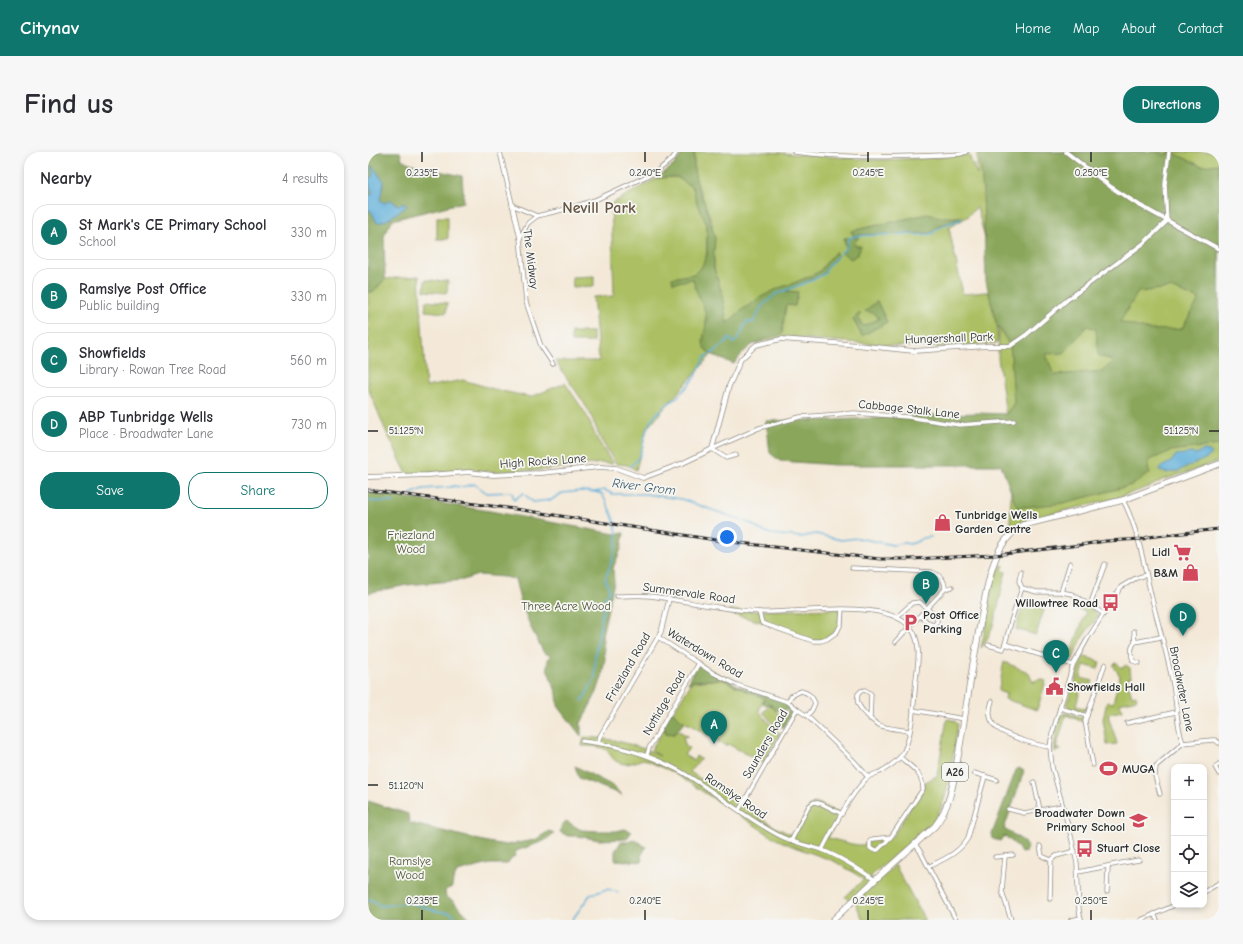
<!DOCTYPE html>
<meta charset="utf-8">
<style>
:root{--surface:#fff;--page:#f7f7f7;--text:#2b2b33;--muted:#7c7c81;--line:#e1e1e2;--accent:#0f766e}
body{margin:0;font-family:"Comic Neue",sans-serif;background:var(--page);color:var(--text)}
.controls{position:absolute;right:12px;bottom:12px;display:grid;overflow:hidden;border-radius:8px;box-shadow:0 2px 6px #0003}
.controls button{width:36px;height:36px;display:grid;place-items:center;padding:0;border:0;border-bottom:1px solid var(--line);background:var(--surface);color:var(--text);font:20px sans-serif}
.you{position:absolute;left:359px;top:385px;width:14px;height:14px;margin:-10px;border:3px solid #fff;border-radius:50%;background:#1a73e8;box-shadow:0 0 0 6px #1a73e833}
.badge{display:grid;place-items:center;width:26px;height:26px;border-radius:50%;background:var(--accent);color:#fff;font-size:13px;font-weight:700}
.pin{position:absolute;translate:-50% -33px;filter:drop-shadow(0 1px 2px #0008)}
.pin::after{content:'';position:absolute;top:21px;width:14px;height:12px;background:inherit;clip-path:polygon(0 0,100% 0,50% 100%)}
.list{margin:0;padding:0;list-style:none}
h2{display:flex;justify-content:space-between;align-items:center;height:52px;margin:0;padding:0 16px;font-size:17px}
h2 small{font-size:13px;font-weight:400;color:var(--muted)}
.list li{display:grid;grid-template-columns:26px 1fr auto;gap:12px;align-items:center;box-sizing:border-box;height:56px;margin:0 8px 8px;padding:0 8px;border:1px solid var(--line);border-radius:16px}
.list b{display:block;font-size:15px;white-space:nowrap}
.list p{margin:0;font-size:13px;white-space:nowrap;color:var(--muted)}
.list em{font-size:13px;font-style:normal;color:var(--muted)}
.actions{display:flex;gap:8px;padding:12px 16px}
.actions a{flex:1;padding:9px 0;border:1px solid var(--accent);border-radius:16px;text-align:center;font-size:14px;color:var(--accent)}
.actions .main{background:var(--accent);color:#fff}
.icon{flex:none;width:22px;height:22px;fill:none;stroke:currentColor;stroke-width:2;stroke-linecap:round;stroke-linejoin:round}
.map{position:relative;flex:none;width:851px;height:768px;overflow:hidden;border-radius:16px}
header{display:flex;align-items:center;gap:24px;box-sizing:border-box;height:56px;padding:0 20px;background:var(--accent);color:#fff}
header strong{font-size:19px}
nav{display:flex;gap:22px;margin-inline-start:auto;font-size:14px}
.intro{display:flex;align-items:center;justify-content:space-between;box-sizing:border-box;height:96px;padding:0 24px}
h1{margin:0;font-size:28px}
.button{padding:10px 18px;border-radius:16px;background:var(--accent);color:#fff;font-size:14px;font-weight:700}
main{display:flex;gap:24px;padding:0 24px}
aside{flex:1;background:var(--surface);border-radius:16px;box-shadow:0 2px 6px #0003}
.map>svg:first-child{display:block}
</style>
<header>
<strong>Citynav</strong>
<nav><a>Home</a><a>Map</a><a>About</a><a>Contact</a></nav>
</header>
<div class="intro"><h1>Find us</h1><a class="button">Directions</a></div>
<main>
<aside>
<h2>Nearby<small>4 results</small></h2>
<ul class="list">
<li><span class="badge">A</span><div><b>St Mark's CE Primary School</b><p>School</p></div><em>330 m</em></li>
<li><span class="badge">B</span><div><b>Ramslye Post Office</b><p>Public building</p></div><em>330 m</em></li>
<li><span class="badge">C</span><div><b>Showfields</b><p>Library · Rowan Tree Road</p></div><em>560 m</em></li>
<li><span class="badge">D</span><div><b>ABP Tunbridge Wells</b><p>Place · Broadwater Lane</p></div><em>730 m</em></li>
</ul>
<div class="actions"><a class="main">Save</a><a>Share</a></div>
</aside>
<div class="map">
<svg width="851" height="768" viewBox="0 0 851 768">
<rect width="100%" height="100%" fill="#f6f6f2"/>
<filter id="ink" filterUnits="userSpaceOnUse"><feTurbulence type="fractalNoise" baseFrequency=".025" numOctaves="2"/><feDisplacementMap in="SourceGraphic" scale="8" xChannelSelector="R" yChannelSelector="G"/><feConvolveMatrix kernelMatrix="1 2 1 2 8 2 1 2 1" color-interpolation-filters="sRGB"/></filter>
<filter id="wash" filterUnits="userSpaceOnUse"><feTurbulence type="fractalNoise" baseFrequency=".012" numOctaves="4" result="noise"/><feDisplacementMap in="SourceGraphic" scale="16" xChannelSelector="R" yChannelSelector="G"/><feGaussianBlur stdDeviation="0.9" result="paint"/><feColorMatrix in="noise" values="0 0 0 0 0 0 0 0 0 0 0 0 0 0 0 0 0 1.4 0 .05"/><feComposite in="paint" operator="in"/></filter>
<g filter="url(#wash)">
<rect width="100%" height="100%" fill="#f4e9d8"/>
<g fill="#acc064" stroke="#6c7648" fill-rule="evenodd">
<path d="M326,0h73l109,8 54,-2 39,-3 8,20v-23h242v309l-27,10 -30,9 -10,6 -38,13 -89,21 -12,6 -3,-3 1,-27 -4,-74 -9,-64 2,-57 -2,-7 -1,49 -59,4 -41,-1 -115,-9 -32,8 -23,-21 -13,-56 -2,-45 -16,-43 -2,-10zM609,55l21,84 -35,3 -14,-66 18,-11z"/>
<polygon points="309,25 325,36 339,73 338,198 344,202 279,276 268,318 259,313 248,312 233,288 222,261 214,248 187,209 231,209 225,145 246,144 243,52 289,26"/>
<rect x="69" y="65" width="11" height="22"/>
<polygon points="51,124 58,235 95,228 129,238 163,245 197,231 218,262 229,287 245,312 234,311 173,318 126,320 105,318 39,322 17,277 0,236 0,141 6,139 17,127"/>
<polygon points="226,124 226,134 205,135 204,125"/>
<polygon points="57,128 80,129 79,141 56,139"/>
<polygon points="58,149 79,151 78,161 57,159"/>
<rect x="203" y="180" width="22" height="10"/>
<path d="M636,413l-2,6 4,1c-6,20 -8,45 -17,63 -2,5 -5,9 -8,13l5,-23 7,-47 3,-1 3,-11z"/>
<polygon points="712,450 724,457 730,464 728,467 715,484 705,507 699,508 694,504 695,500 702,503 718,460 710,457"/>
<polygon points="655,452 676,458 668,483 648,477"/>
<polygon points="473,457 473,471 468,480 459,486 446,489 394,470 360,461 361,458 373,459"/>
<polygon points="716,504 732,510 730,517 716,513 713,526 725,529 723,534 714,531 708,554 719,557 713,560 701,556 698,552 707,531 710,516"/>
<path d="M636,510l24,10 6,11v-2l6,-2 6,2 -9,29 -32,-11 1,-5 -8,-3c4,-10 3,-19 6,-29z"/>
<path d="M748,511l6,5 4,-3 4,3 1,9 -4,2 5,17 4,-1 1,4 -17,4 2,8 -14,3c2,11 7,19 9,30l-10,1 -4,-26 4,-17 6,1 7,-27 -7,-11z"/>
<polygon points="354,527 396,546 391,559 408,579 412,581 395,611 360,592 358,594 349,589 349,588 311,567 305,560 324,530"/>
<polygon points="403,553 415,567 407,574 395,560"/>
<path d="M697,561l17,4 1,5 -17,-7 -10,33 5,2 -6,2c-1,-13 2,-25 7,-38z"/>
<path d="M579,567l6,1 5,4c-5,28 -8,74 -24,97l-61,53 -3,4 3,2 -23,22 -5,-5 19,-18 -30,-18 -37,-13 -21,-9 -105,-68 -28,-12c-11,5 -24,9 -32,-3 -2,-2 -3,-6 -6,-7 -6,-3 -16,-3 -23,-3l2,-9c26,1 52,7 76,19l-9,-6 13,-22 2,5 8,1 5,-3 9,5 -5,1 3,10 3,1 -5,7 10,6 2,-5 5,3 -11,13 87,56 17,8 16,-30 4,-3h4l22,11 -12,24 24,6 7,1h4l8,-4 21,-4 32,-51 1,-4 12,-6z"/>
<polygon points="527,713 557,768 495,768 487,750"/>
</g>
<g fill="#89a65a" stroke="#5a6842" fill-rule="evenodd">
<polygon points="0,0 32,0 34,8 53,15 94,24 96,50 24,68 16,84 17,127 6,139 0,141"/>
<path d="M315,0h11v18l4,19 7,15 10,34 -1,13v17l7,22 6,33 16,-14 20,-13 16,-8 15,-5 25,-11 16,-20 3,5 -9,8 -5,9 -38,17 12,1 -3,14 -9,-1 -4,29c-26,8 -32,8 -48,30 -7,-3 -23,-8 -28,-14 -7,-8 1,-20 0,-30 0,-14 -11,-27 -13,-41l-20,4 -1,-5 22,-4 8,-8 5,-12v-29l-10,-21 -4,-16 -16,-11 -20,1 17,-13z"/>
<path d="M611,0h183v4l10,-4 29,14 18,-2v281l-48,6 -21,9 -2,8 2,5 -18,12 -37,10 -32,8 -46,5 -16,-43h-166l-55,-4 -10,-8 -4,-32 69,-1 141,-7 30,1 8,-11 -3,-47 -1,-10 -14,-23 -10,-42 -3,-88zM802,136l29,11 -17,30 -33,1 -29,-8 18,-30zM719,174l9,3 2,26 15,6 -10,10 -49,4 -8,-21 18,-1z"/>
<polygon points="559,62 573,65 595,65 569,75 563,81 485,83 483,79"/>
<polygon points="491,85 486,91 488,94 493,94 490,102 483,107 474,101 478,96 476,86"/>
<polygon points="509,149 519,170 494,184 485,167 492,161 491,167 495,174 511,167 506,161 497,159"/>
<polygon points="0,341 7,341 122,359 247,382 256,381 253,397 245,416 246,430 234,483 237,506 234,525 229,540 213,571 213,584 190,554 189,542 179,516 180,508 182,503 176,501 163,476 152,448 147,427 136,425 110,423 95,428 39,433 0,441"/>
<polygon points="331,511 369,533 421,552 423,562 415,576 411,571 421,559 419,558 407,558 403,553 398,553 395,551 396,546 370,535 354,527 324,529 322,532 320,531"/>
<path d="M303,559c4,2 8,8 14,11l-11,12 -8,-1 -3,-8z"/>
<polygon points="207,614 243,633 254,643 211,626"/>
<polygon points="651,616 656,619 636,677 654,688 660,696 658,700 653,701 649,694 637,684 632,689 625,687 624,682 648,618"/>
<polygon points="0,649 40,662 41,671 120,690 138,693 167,688 181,679 186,681 176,689 148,699 147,704 139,712 122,712 89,720 85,728 84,735 77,738 78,745 85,749 101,765 102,768 56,768 53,767 39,768 0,768"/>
<polygon points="198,669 213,678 229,679 248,679 257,677 263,680 259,687 231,688 210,684 200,684 192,680 194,673"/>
<polygon points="266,687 278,695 273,704 274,710 247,708 247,699 253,690 261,690"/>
</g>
<g fill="#5eafd9" stroke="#446d82">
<polygon points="3,13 16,29 12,48 17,51 23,48 28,52 31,53 36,51 39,54 19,68 9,71 3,59 0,58 0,40 2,43 5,42 1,33 1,26 5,24"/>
<polygon points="836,298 841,299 844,301 843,303 839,306 810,319 799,321 791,319 793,315 803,310 808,303 824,301 828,302 833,299"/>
</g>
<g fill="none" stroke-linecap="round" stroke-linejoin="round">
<g stroke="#5eafd9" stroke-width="1.5">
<path d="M262,314c16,-10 11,-28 20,-44 5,-10 18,-18 27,-25 14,-13 20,-22 28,-40 10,-5 18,-10 24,-19l5,5c9,-8 7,-13 13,-22l6,2 9,-17 14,-12 37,-14 11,-6 5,-9 17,-17 3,-10 6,-2 51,-2 15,1 11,-1c8,-9 19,-11 30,-15"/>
<polyline points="43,342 55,337 83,335 85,334 94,335 106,332 119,341 144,340 146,348 155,341 165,350 183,348 194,341 213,339 227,340 236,338 245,342 277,342 313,347 384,372 392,378 403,382 433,385 448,382 473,388 490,386 525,393 536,391 542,392 548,390 555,386 563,385"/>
<polyline points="0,349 26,350"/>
<path d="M214,549l13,-23v-23l10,-57 5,-8 -5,-11c5,-12 12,-30 12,-43 0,-12 -9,-31 -15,-42l-7,-2"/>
<polyline points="0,747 6,749 12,754 44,751 68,759 83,761 87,765 87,768"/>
<polyline points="204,768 222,743 239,737 250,740"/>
</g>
</g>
</g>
<g filter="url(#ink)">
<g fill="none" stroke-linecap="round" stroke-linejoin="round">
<defs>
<g id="minor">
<polyline points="132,0 152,86 158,150 173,194 185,212"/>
<path d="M426,0c56,7 111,5 167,2l5,-2"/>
<polyline points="144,53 169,64 202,56 227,48 288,20 304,7 309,0"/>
<polyline points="799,69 797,32 801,0"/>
<polyline points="152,86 160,71 169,64"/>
<polyline points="344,297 391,276 432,265 486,261 540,265 591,273 646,269"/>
<polyline points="344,297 358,306 368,303"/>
<path d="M755,348c16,31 21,66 29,99 7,29 16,57 21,86 4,19 3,40 10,58"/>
<path d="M484,416l80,4c9,3 13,8 13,17"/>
<polyline points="653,420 651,429 654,436"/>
<polyline points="693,440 702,411"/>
<path d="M249,444c11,0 22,-1 33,0 37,5 73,14 110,16 36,2 124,-15 150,15 12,14 8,36 6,52 -2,21 -3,53 -12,72 -5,10 -15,16 -24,21 -5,2 -10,3 -14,7 -18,19 -32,48 -44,71"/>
<polyline points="722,453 737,412"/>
<polyline points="391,460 394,471 445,489 453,489 459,487 469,480 473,472 474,457"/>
<polyline points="529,465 544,451 552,450 569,466 569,470 566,473 562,472 552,464"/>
<polyline points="643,469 654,436 669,440 693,440 704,442 736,462"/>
<polyline points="643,470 637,492 705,513"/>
<polyline points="766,479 767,490"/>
<polyline points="290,485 345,521 369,533 420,550 429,557 439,564 486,609 500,625"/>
<polyline points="527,490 577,437 584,435"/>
<polyline points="620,493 635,497 637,492"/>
<path d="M771,511l-6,-2c-2,-7 -3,-13 2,-19l26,-5"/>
<path d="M624,549c-9,25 10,32 30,39 9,3 18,6 28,7"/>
<path d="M420,550l3,-6 10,-5c8,2 11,5 14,12l-3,7 -5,6"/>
<polyline points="692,556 719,564"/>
<polyline points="545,558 596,567"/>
<path d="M502,567l1,-25 -6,-4 -4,1 -3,3c-2,7 0,11 5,17 16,19 23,16 46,20"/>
<polyline points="759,571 808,560"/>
<path d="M214,589c35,4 67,13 98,30 35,20 66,48 102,66 13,6 27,9 40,13 19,7 37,19 53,30"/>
<polyline points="230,591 232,584 293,480 301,447"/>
<polyline points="815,591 844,588 847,588 851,591"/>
<polyline points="279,603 281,596 331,511"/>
<polyline points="851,612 847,615 851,622"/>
<polyline points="725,613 717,569 737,512"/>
<polyline points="606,621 629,628"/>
<polyline points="666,630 672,658"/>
<polyline points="792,642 787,624 788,614 815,591"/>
<polyline points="640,657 656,661 694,654"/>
<polyline points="371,658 429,557"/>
<path d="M523,685l-18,2 -3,2v7l3,2h5l13,-13 32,-48c0,-16 -12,-22 -23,-32"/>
<polyline points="423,689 441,654 446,650 454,652 474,662"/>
<polyline points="547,692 552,699 588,768"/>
<polyline points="672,694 674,704 683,708"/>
<polyline points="637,704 645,703"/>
<polyline points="627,705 637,704 634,739 643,768"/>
<path d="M560,715c16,-8 30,-13 40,-29l17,-62"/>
<path d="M710,720c21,-4 41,-9 61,-12"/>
<polyline points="739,740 740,715"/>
<polyline points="836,740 851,731"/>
<polyline points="682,747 683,708 688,704 707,699"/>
<polyline points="786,762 789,768"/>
<polyline points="703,768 713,766"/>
<polyline points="713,768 711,758 709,711 703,684 684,615 682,595 684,582 705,513 720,486 753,435 768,426 778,423"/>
<polyline points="773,768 807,753"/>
</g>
<g id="tertiary">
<polyline points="698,0 743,35 771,53 851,97"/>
<polyline points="0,325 60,323 101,320 125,323 173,321 232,315 248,316 275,326 315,311 344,297 361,234 373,207 388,193 413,187 479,192 546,199 619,194 642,194 658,183 699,148 776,91 799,69"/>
</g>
<path id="trunk" d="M465,768l42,-40 60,-54c17,-22 19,-49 24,-75 7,-42 13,-84 21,-126 4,-21 7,-45 15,-65 5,-14 15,-28 28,-35l100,-25 96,-36"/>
</defs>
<use href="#minor" stroke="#908a82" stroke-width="5"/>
<use href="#tertiary" stroke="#908a82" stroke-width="5.5"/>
<use href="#trunk" stroke="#908a82" stroke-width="7"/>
<use href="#minor" stroke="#fff" stroke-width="3.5"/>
<use href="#tertiary" stroke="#fff" stroke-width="4"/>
<use href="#trunk" stroke="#fff" stroke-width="5.5"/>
<defs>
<polyline id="rail" points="0,338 154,358 354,389 512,407 543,407 627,403 712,393 738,389 775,387 780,385 851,377"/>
</defs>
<use href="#rail" stroke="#2b2b2b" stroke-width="3"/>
<use href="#rail" stroke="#f6f6f2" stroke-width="1.5" stroke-dasharray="4.5" stroke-linecap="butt"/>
</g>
</g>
<path fill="none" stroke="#2b2b2b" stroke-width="1.5" d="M54,0v10M277,0v10M500,0v10M723,0v10M0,279h10M841,279h10M0,633h10M54,758v10M277,758v10M500,758v10M723,758v10"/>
<defs>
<symbol id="shop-bare" viewBox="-9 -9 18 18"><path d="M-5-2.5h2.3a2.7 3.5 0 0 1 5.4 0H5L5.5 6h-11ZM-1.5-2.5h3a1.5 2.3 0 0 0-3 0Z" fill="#d1495b" stroke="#f6f6f2" stroke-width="2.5" paint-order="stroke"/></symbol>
<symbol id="supermarket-bare" viewBox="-9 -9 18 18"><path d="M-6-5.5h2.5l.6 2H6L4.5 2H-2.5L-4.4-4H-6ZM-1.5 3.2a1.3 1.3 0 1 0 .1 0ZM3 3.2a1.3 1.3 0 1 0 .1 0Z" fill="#d1495b" stroke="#f6f6f2" stroke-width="2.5" paint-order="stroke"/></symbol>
<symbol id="bus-bare" viewBox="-9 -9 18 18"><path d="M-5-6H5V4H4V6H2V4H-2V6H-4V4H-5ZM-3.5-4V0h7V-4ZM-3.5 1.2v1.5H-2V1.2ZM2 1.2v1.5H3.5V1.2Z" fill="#d1495b" stroke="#f6f6f2" stroke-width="2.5" paint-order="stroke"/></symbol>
<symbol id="parking-bare" viewBox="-9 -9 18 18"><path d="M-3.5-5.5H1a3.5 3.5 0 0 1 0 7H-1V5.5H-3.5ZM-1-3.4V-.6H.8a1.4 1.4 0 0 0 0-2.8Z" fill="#d1495b" stroke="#f6f6f2" stroke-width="2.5" paint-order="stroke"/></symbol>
<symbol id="civic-bare" viewBox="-9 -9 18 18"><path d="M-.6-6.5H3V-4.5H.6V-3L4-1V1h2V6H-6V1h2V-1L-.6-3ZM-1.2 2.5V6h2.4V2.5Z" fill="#d1495b" stroke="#f6f6f2" stroke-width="2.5" paint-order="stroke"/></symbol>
<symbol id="stadium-bare" viewBox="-9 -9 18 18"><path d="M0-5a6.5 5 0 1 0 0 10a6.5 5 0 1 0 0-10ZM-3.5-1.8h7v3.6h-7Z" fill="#d1495b" stroke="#f6f6f2" stroke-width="2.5" paint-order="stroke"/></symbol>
<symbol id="school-bare" viewBox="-9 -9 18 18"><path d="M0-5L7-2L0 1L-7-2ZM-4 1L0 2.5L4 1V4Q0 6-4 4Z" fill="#d1495b" stroke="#f6f6f2" stroke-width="2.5" paint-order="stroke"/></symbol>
</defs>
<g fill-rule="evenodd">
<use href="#shop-bare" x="562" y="358" width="25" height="25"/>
<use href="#supermarket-bare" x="802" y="388" width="25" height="25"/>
<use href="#shop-bare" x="810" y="408" width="25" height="25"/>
<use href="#bus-bare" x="730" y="438" width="25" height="25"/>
<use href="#parking-bare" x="530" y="458" width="25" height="25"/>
<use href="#civic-bare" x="674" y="522" width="25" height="25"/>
<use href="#stadium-bare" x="728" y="604" width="25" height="25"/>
<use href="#school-bare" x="758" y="656" width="25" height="25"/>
<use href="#bus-bare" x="704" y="684" width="25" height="25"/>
</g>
<g text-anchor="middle" stroke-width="3.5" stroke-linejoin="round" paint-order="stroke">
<rect fill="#f6f6f2" stroke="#686867" stroke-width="1" x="574" y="611" width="26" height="18" rx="3"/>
<g font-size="11" font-weight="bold" fill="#2b2b2b">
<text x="587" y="624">A26</text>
</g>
<g font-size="12" fill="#2b2b2b" stroke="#f6f6f2">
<text transform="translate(163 107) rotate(83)" y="4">The Midway</text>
<text transform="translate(581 186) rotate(-2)" y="4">Hungershall Park</text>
<text transform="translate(541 257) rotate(6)" y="4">Cabbage Stalk Lane</text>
<text transform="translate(175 309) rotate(-4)" y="4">High Rocks Lane</text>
<text transform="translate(321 441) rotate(8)" y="4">Summervale Road</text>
<text transform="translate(337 501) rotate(31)" y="4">Waterdown Road</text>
<text transform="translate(260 515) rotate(-60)" y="4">Friezland Road</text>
<text transform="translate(814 537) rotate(79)" y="4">Broadwater Lane</text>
<text transform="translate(296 551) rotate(-60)" y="4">Nottidge Road</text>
<text transform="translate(397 592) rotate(-60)" y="4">Saunders Road</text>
<text transform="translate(368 644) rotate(34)" y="4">Ramslye Road</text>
</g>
<g font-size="12" font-weight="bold" fill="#2b2b2b" stroke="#f6f6f2" text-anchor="start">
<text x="587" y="367">Tunbridge Wells<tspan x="587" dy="14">Garden Centre</tspan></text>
<text x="802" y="404" text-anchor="end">Lidl</text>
<text x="810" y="425" text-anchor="end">B&amp;M</text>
<text x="730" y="455" text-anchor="end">Willowtree Road</text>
<text x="555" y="467">Post Office<tspan x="555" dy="14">Parking</tspan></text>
<text x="699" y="539">Showfields Hall</text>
<text x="754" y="621">MUGA</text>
<text x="757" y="665" text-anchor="end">Broadwater Down<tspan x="757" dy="14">Primary School</tspan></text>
<text x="729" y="700">Stuart Close</text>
</g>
<g font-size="12" fill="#52583c" stroke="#f6f6f2">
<text x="43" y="387">Friezland<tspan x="43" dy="14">Wood</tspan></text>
<text x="198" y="458">Three Acre Wood</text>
<text x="42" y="713">Ramslye<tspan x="42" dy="14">Wood</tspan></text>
</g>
<g font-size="13" font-style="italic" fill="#3d5968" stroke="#f6f6f2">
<text transform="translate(276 334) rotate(7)" y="5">River Grom</text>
</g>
<g font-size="16" font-weight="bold" fill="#685746" stroke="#f6f6f2">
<text x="231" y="61">Nevill Park</text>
</g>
</g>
<g font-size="10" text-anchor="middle" fill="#2b2b2b" stroke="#f6f6f2" stroke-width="3.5" stroke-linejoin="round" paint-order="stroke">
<text x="54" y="24">0.235°E</text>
<text x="277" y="24">0.240°E</text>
<text x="500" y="24">0.245°E</text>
<text x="723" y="24">0.250°E</text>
<text x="38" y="282">51.125°N</text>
<text x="813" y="282">51.125°N</text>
<text x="38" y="637">51.120°N</text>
<text x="54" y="752">0.235°E</text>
<text x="277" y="752">0.240°E</text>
<text x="500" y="752">0.245°E</text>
<text x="723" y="752">0.250°E</text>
</g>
</svg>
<div class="controls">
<button>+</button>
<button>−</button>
<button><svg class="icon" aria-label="locate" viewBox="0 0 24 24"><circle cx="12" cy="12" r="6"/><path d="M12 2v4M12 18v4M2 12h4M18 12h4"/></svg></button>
<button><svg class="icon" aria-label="layers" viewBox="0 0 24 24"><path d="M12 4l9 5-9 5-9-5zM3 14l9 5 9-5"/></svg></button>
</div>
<div class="you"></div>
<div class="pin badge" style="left:346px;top:592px">A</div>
<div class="pin badge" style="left:558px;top:452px">B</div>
<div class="pin badge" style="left:688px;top:521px">C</div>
<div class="pin badge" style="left:815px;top:484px">D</div>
</div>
</main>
